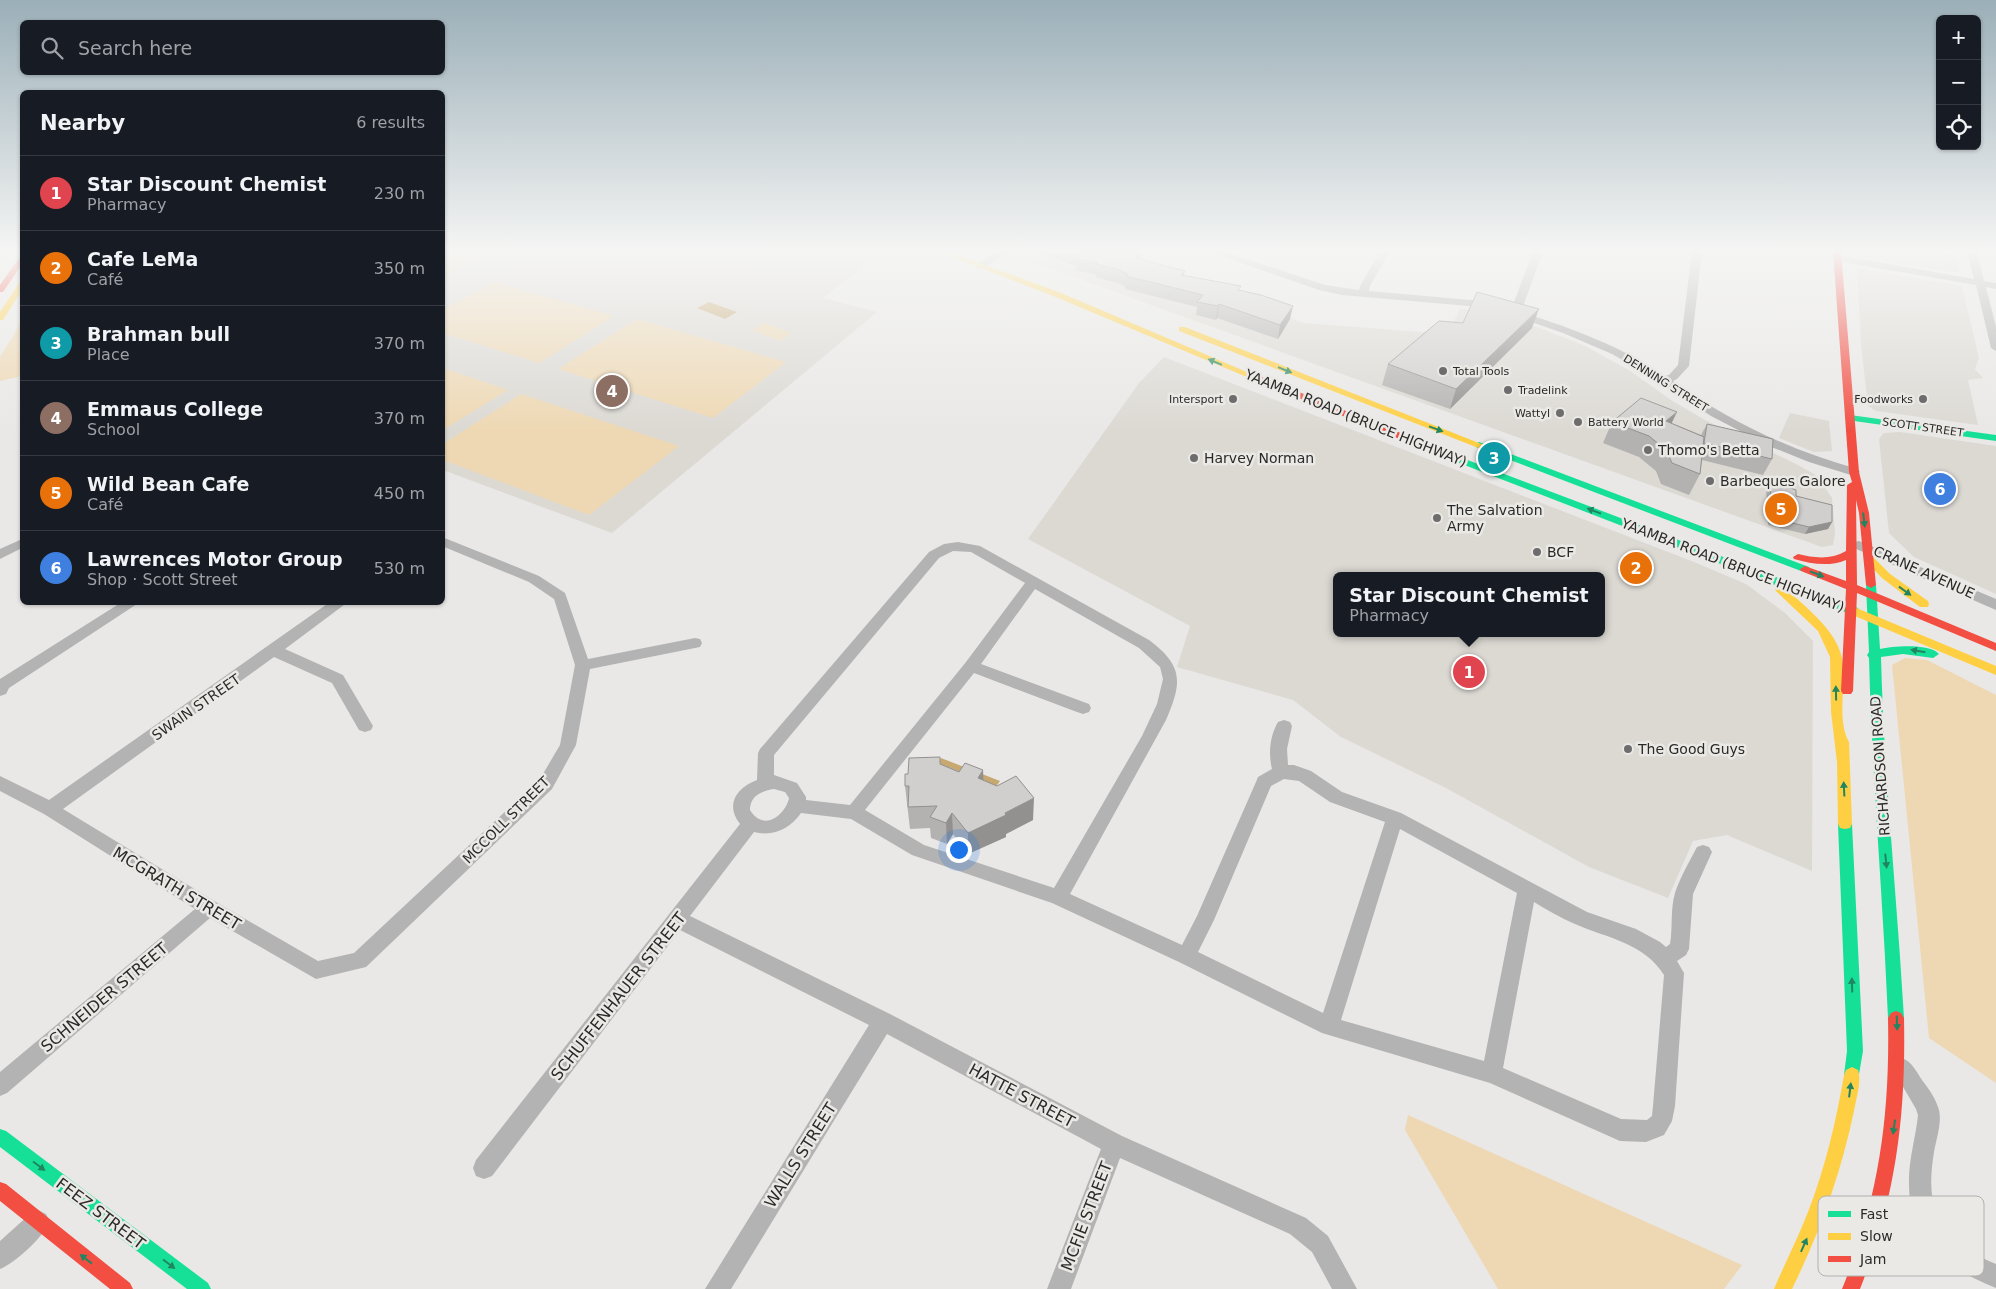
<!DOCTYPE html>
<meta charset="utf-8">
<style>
:root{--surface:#171b24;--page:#242831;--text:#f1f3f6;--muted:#9ea1a6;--line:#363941;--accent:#7c3aed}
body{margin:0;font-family:"DejaVu Sans",sans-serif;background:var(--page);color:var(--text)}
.controls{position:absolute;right:15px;top:15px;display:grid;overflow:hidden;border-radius:8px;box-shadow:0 1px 4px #0004}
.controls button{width:45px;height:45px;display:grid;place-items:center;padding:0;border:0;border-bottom:1px solid var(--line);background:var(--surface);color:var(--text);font:25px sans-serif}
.you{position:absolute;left:958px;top:849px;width:18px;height:18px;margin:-12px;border:4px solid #fff;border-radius:50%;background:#1a73e8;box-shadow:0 0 0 8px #1a73e833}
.badge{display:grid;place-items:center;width:32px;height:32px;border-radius:50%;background:var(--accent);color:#fff;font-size:16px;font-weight:700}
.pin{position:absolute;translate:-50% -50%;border:2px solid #fff;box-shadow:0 1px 5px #0006}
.popup{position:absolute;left:1333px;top:572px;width:272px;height:65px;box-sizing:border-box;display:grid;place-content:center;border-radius:8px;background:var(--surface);filter:drop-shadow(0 1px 4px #0005);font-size:16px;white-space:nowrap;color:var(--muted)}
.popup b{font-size:19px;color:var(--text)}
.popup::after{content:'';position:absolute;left:50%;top:100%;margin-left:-10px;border:10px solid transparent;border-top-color:var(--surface)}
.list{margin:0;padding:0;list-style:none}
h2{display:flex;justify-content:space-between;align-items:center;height:65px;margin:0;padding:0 20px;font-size:21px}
h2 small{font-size:16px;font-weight:400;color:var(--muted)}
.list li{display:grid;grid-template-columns:32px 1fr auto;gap:15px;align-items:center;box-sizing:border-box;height:75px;padding:0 20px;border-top:1px solid var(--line)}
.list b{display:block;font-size:19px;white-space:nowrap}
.list p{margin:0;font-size:16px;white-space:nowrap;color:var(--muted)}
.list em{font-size:16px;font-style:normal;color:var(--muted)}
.icon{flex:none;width:28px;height:28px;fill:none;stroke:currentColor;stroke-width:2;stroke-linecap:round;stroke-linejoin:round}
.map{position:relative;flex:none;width:1996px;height:1289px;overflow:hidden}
.search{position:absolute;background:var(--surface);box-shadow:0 1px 4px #0004;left:20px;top:20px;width:425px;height:55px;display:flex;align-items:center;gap:12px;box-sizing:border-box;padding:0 18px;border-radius:8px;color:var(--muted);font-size:19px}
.panel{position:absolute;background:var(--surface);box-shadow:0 1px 4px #0004;left:20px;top:90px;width:425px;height:515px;border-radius:8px}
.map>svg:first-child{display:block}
</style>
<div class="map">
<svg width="1996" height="1289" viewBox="0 0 1996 1289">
<rect width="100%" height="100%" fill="#e9e8e7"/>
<g fill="#dcd9d3" fill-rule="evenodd">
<polygon points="491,251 884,251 823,298 877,312 612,533 443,470 442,278"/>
<polygon points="1023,251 1095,251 1304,323 1448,334 1460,309 1479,311 1540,328 1585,346 1629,370 1671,400 1705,420 1798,465 1824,480 1825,488 1832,498 1835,533 1833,545 1822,547 1018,257 1018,255"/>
<polygon points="1854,251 1931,251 1955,256 1959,271 1953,272 1855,256"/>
<polygon points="1857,268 1962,286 1979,358 1975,369 1983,378 1968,380 1978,425 1876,411 1868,406 1861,344"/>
<path d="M1164,357l530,205 52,22 39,29 28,28 -1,230 -85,-36 -34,6 -25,57 -79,-31 -143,-79 -105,-51 -48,-37 -116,-33 13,-41 -162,-87 111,-156zM1336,576h266v57h-266z"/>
<polygon points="1790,413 1829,421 1832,451 1814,452 1779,438"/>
<polygon points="1900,432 1996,446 1996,594 1914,557 1889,533 1879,439 1884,433"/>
</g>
<g fill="#eed8b3">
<polygon points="443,251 491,251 443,278"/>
<polygon points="495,282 614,316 539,363 443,333 443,310"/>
<polygon points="637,319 786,362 713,418 558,369"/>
<polygon points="22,321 22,370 18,377 0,381 0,357"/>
<polygon points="764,323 792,333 780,341 752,330"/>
<polygon points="443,368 508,390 443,430"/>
<polygon points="521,394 679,446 589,515 443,460 443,444"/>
<polygon points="1905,658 1927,660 1996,695 1996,1083 1929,1038 1892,665"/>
<polygon points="1408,1115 1742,1265 1724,1289 1498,1289 1405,1130"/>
</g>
<g fill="#c7a871">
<polygon points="709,302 737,312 725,319 697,308"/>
<polygon points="941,758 1000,781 992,792 936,765"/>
</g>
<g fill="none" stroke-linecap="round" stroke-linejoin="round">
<g fill="#b3b3b3" fill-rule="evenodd">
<polygon points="999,251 1011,251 983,268 977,268 977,264"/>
<polygon points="1206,251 1222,251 1325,285 1359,290 1360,286 1380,251 1390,251 1370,286 1369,291 1482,301 1497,307 1492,310 1481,307 1342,295 1319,290"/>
<path d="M1533,251h10l-22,61c50,16 100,34 144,64l4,-1 9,-10 14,-114h10l-13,115 -12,13 -4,2c56,40 118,70 185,88l2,3 -6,4 -45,-14 -40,-16 -58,-30 -62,-41 -37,-21 -49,-21 -52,-18 -1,-2z"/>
<polygon points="1967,251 1977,251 1984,281 1996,283 1996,289 1986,287 1996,327 1996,351 1991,348 1976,285 1837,261 1832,258 1837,255 1974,279"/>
<polygon points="442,537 539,576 565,593 588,659 695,638 700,639 702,643 700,647 590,669 576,745 552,789 366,967 316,979 210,918 7,1093 0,1096 0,1072 195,909 44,814 0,791 0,776 49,800 330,602 348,602 285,649 343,675 373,726 371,730 365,732 359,730 332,683 274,657 63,809 216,902 318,961 354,953 540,779 560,745 575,665 554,599 529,582 442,546"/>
<polygon points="22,539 22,548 0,559 0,549"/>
<polygon points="1859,541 1996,599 1996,610 1854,548 1852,545 1854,542"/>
<path d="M958,542l22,4 169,94c35,26 33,43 17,80l-96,174 112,51 15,-29 59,-134 2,-5 14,-8c-4,-16 -2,-33 6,-47l6,-2 6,2 2,4 -5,23 1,16h6l17,6 31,21 59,21 186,99 49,17 24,13 6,5 4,-3c3,-16 0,-34 5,-51 5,-15 14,-31 22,-46l6,-2 6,2 3,5 -19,42 -4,55 -3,6 -9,6 7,12 -9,133 -3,15 -8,14 -18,7 -26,-1 -130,-58 -168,-50 -143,-71 -127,-59 -140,-48 -61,-36 -50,-6c-11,16 -28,24 -47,19l-64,84 200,98 232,122 184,82 22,18 29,53h-25l-20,-37 -22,-18 -170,-76 -49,131h-24l54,-140 -214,-115 -156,255h-26l164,-264 -189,-95 -188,246 -8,3 -8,-3 -3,-8 3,-8 264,-336c-15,-19 -4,-36 17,-44l1,-27 2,-4 169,-197 15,-8zM953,551l18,1 54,31 -59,79 -116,143 -44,-5v-3l-9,-14 -23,-8v-20l165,-197zM1035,589l104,59 21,19 3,12 -6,25 -15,32 -88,152 -130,-43 -59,-35 109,-137 103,39 6,2 6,-2 2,-4 -2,-4 -108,-40zM1284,779l15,2 31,21 55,20 -62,191 -125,-61 16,-32 57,-134zM774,789l11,3 4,6c-2,12 -17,28 -30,21 -4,-2 -7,-6 -9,-9 0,-14 11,-19 24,-21zM1400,829l117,64 -33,168 -143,-41zM1534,902c13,8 27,16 41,22 32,14 69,19 89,51l-11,131 -1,10 -5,4 -26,-1 -118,-51z"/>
<polygon points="122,602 140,602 9,688 6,694 0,696 0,679"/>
<path d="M1902,1058c10,4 14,13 20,22 7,9 14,19 17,30 3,13 -3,30 -5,42 -10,60 6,89 62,112v24c-53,-22 -88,-44 -87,-108 0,-22 7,-44 9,-65l-2,-6 -24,-41 3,-7z"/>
<path d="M38,1210l8,4 4,8c-7,15 -35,41 -50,47v-28l30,-27z"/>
</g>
<g fill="#16e098" fill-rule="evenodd">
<polygon points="1850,415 1996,435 1996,441 1847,420 1846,418"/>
<polygon points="1479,442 1809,567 1810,569 1809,571 1801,571 1476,447 1474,445"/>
<polygon points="1457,456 1858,608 1859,611 1858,614 1850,614 1454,461 1454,457"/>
<path d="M1871,582l5,3 4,64c13,-3 50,-6 59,5l-6,4 -30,-4 -22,3c3,120 16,240 23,361l-3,5 -5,2 -5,-2 -3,-5c-5,-120 -16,-240 -19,-360l-2,-3 2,-3 -3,-67z"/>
<polygon points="1845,819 1850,820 1852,824 1863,1051 1858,1080 1852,1083 1846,1080 1844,1075 1847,1051 1838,824 1840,820"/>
<polygon points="0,1129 6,1131 208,1283 211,1289 187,1289 0,1147"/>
</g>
<g fill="#ffcf43" fill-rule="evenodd">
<polygon points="936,251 947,251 1059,292 1261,378 1260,380 1254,380 1053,296"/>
<polygon points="19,283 22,283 22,290 3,320 0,320 0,312"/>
<polygon points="1179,327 1185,327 1484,445 1479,448 1476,447 1179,331"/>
<polygon points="1869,556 1873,557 1890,574 1928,601 1929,604 1928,607 1920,607 1882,578 1864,559"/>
<path d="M1780,585l4,2c20,19 52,42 58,71 5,26 -6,61 7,84l3,82 -2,4 -5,1 -5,-1 -2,-4 -1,-62 -6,-50 -1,-55 -12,-26 -42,-40 -1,-2z"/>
<polygon points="1854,607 1996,666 1996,675 1850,614 1849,611 1850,608"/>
<path d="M1852,1067l6,3c4,11 -2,29 -4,41 -13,62 -34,121 -62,178h-18c11,-26 24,-51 34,-77 17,-44 28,-90 36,-137l2,-5z"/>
</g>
<g fill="#f24e42" fill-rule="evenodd">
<path d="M1833,251h8l18,221 10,41 7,72 -5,3 -5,-3 -7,-72 -3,-13 1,85 139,58v8l-139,-58 -4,98 -2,3h-8l-2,-3 5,-102 -45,-18 -1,-2 5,-3 41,15v-21c-17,7 -34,4 -52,-1l-1,-2 5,-3c16,4 33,6 48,-3l1,-66 5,-3 -3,-10z"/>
<polygon points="19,258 22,258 22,264 3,292 0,292 0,285"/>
<polygon points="1257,375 1460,457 1462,459 1460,461 1454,461 1254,380 1253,378"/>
<path d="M1896,1011l5,2 3,5c2,98 -8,179 -44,271h-18c37,-91 48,-173 46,-271l3,-5z"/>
<polygon points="0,1182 6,1184 130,1283 133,1289 110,1289 0,1201"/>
</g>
</g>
<g fill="#b3b2b1">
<polygon points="1040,251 1130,251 1139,259 1185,271 1184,276 1240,291 1290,319 1278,339 1217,318 1216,320 1196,315 1197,307 1125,289 1125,286 1121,285 1121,284 1095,277 1096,275 1075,270 1076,266 1040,253"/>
<polygon points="1463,323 1532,328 1450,409 1382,385 1388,364"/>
<polygon points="1612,422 1671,423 1701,435 1707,424 1772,459 1763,475 1702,460 1700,474 1689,495 1661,484 1656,471 1639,457 1603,443"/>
<polygon points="1770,481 1796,496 1832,522 1828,529 1805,534 1768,525 1766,488"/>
<polygon points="940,764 984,780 1033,820 1006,834 1006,837 968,854 953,834 947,844 931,838 930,828 910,829 905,786 908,774"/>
</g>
<g fill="#929190">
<polygon points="1140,254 1139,267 1135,258"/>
<polygon points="1219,304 1217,318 1216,320 1218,306"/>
<polygon points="1293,306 1290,319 1278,339 1280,325"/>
<polygon points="1539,309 1532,328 1450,409 1456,389"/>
<polygon points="1677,412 1667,433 1666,421"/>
<polygon points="1832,522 1828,529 1805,534 1809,527"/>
<polygon points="983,770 984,791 978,778"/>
<polygon points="1034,798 1033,820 1006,834 1006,837 968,854 968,833"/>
<polygon points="952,813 953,834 947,844 946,823"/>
</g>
<g fill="#d0cfce" stroke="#929190">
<polygon points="1071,251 1130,251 1140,254 1135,258 1185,271 1181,275 1241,286 1238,290 1261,295 1293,306 1280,325 1219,304 1218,306 1197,302 1203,295 1126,276 1128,274 1122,272 1123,271 1096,264 1098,263 1076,258 1080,254"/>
<polygon points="1477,292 1539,309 1456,389 1388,364 1439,321 1463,323"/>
<polygon points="1641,398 1677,412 1666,421 1704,437 1700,474 1672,463 1666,450 1649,436 1612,422"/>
<polygon points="1707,424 1773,439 1772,459 1704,443"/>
<polygon points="1770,481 1796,490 1796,496 1832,505 1832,522 1809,527 1772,518"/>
<polygon points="940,757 940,764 959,772 965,763 983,770 978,778 997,786 1016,776 1034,798 1005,813 1006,815 968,833 952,813 946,823 930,817 937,806 908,807 909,786 905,786 905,774 908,774 909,758"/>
</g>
<defs><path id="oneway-solid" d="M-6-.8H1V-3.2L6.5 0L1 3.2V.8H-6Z" transform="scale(1.25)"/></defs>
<g fill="#208560">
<use href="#oneway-solid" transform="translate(1215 362) rotate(-157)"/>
<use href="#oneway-solid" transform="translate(1285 370) rotate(22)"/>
<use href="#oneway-solid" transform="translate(1436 429) rotate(20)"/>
<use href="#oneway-solid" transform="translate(1594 511) rotate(-159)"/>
<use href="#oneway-solid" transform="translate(1864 520) rotate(83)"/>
<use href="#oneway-solid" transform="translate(1817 574) rotate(21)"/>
<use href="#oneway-solid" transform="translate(1905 591) rotate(36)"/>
<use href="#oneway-solid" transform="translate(1918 651) rotate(-170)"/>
<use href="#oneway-solid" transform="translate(1836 693) rotate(-91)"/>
<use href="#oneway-solid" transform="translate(1844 789) rotate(-93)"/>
<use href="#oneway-solid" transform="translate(1886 861) rotate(84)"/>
<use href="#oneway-solid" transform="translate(1852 985) rotate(-92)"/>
<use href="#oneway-solid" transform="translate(1897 1023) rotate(88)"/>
<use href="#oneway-solid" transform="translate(1850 1090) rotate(-83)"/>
<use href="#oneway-solid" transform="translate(1894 1127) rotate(98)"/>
<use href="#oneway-solid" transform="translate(39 1166) rotate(37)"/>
<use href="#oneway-solid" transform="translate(1804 1245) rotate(-66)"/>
<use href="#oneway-solid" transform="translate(86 1259) rotate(-142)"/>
<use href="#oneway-solid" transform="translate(169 1264) rotate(37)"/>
</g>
<linearGradient id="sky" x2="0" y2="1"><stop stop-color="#9bafb8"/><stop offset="0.58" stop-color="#f5f5f4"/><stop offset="1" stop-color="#f5f5f4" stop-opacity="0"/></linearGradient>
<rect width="1996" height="432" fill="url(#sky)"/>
<g fill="#6e6c6c" stroke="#eae9e6" stroke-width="2">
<circle cx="1443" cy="371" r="5"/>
<circle cx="1508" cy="390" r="5"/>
<circle cx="1233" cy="399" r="5"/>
<circle cx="1923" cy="399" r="5"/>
<circle cx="1560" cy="413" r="5"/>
<circle cx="1578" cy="422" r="5"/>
<circle cx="1648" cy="450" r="5"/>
<circle cx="1194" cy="458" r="5"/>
<circle cx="1710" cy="481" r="5"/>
<circle cx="1437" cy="518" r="5"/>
<circle cx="1537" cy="552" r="5"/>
<circle cx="1628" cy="749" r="5"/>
</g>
<g text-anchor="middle" stroke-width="5" stroke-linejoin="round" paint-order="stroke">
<g font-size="11" fill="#2b2a29" stroke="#eae9e6" text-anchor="start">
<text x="1453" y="375">Total Tools</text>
<text x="1518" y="394">Tradelink</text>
<text x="1223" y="403" text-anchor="end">Intersport</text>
<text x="1913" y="403" text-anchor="end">Foodworks</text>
<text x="1550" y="417" text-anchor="end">Wattyl</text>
<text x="1588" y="426">Battery World</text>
</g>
<g font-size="11" fill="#2b2a29" stroke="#eae9e6">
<text transform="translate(1666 383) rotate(32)" y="4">DENNING STREET</text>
<text transform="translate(1923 427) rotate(8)" y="4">SCOTT STREET</text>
</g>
<g font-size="14" fill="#2b2a29" stroke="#eae9e6">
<text transform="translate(1356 418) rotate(22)" y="5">YAAMBA ROAD (BRUCE HIGHWAY)</text>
<text transform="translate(1733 565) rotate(21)" y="5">YAAMBA ROAD (BRUCE HIGHWAY)</text>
<text transform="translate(1924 572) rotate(24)" y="5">CRANE AVENUE</text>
<text transform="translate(196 707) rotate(-35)" y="5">SWAIN STREET</text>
<text transform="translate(1880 766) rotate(-94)" y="5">RICHARDSON ROAD</text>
<text transform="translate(506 820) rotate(-45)" y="5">MCCOLL STREET</text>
</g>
<g font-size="14" fill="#2b2a29" stroke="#eae9e6" text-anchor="start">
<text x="1658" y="455">Thomo's Betta</text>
<text x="1204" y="463">Harvey Norman</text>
<text x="1720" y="486">Barbeques Galore</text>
<text x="1447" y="515">The Salvation<tspan x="1447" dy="16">Army</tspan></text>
<text x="1547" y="557">BCF</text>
<text x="1638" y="754">The Good Guys</text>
</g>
<g font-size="16" fill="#2b2a29" stroke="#eae9e6">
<text transform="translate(177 888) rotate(31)" y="6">MCGRATH STREET</text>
<text transform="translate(618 996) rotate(-52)" y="6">SCHUFFENHAUER STREET</text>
<text transform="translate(104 997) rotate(-40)" y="6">SCHNEIDER STREET</text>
<text transform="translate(1022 1095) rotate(28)" y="6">HATTE STREET</text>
<text transform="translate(800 1155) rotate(-58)" y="6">WALLS STREET</text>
<text transform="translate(101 1213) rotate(37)" y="6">FEEZ STREET</text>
<text transform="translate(1086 1216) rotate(-69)" y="6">MCFIE STREET</text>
</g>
</g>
<rect x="1818" y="1196" width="166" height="80" rx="8" fill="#eae9e6" stroke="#b1b0ad" stroke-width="1"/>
<rect x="1828" y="1211" width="23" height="6" fill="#16e098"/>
<rect x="1828" y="1233" width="23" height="7" fill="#ffcf43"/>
<rect x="1828" y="1256" width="23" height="6" fill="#f24e42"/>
<g font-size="14" fill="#2b2a29">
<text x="1860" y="1219">Fast</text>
<text x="1860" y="1241">Slow</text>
<text x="1860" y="1264">Jam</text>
</g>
</svg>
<div class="controls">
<button>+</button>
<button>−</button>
<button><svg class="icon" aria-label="locate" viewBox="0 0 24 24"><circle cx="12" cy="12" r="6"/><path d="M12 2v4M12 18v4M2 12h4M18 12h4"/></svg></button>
</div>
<div class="you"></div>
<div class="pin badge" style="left:1469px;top:672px;background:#e0444e">1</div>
<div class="popup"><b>Star Discount Chemist</b>Pharmacy</div>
<div class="pin badge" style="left:1636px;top:568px;background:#e8710a">2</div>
<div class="pin badge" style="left:1494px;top:458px;background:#0f9aa8">3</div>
<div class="pin badge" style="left:612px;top:391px;background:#8d6e63">4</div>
<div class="pin badge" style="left:1781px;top:509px;background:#e8710a">5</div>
<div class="pin badge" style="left:1940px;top:489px;background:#3f7fe0">6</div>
<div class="search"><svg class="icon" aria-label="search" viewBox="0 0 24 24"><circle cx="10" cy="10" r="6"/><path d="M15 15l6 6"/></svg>Search here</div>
<section class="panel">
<h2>Nearby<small>6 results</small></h2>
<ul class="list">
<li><span class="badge" style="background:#e0444e">1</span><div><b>Star Discount Chemist</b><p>Pharmacy</p></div><em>230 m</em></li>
<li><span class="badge" style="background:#e8710a">2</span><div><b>Cafe LeMa</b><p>Café</p></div><em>350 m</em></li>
<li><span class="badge" style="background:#0f9aa8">3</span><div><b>Brahman bull</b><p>Place</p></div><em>370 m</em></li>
<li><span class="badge" style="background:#8d6e63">4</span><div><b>Emmaus College</b><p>School</p></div><em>370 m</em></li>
<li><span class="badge" style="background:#e8710a">5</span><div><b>Wild Bean Cafe</b><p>Café</p></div><em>450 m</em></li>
<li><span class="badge" style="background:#3f7fe0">6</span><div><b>Lawrences Motor Group</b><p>Shop · Scott Street</p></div><em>530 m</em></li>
</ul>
</section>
</div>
